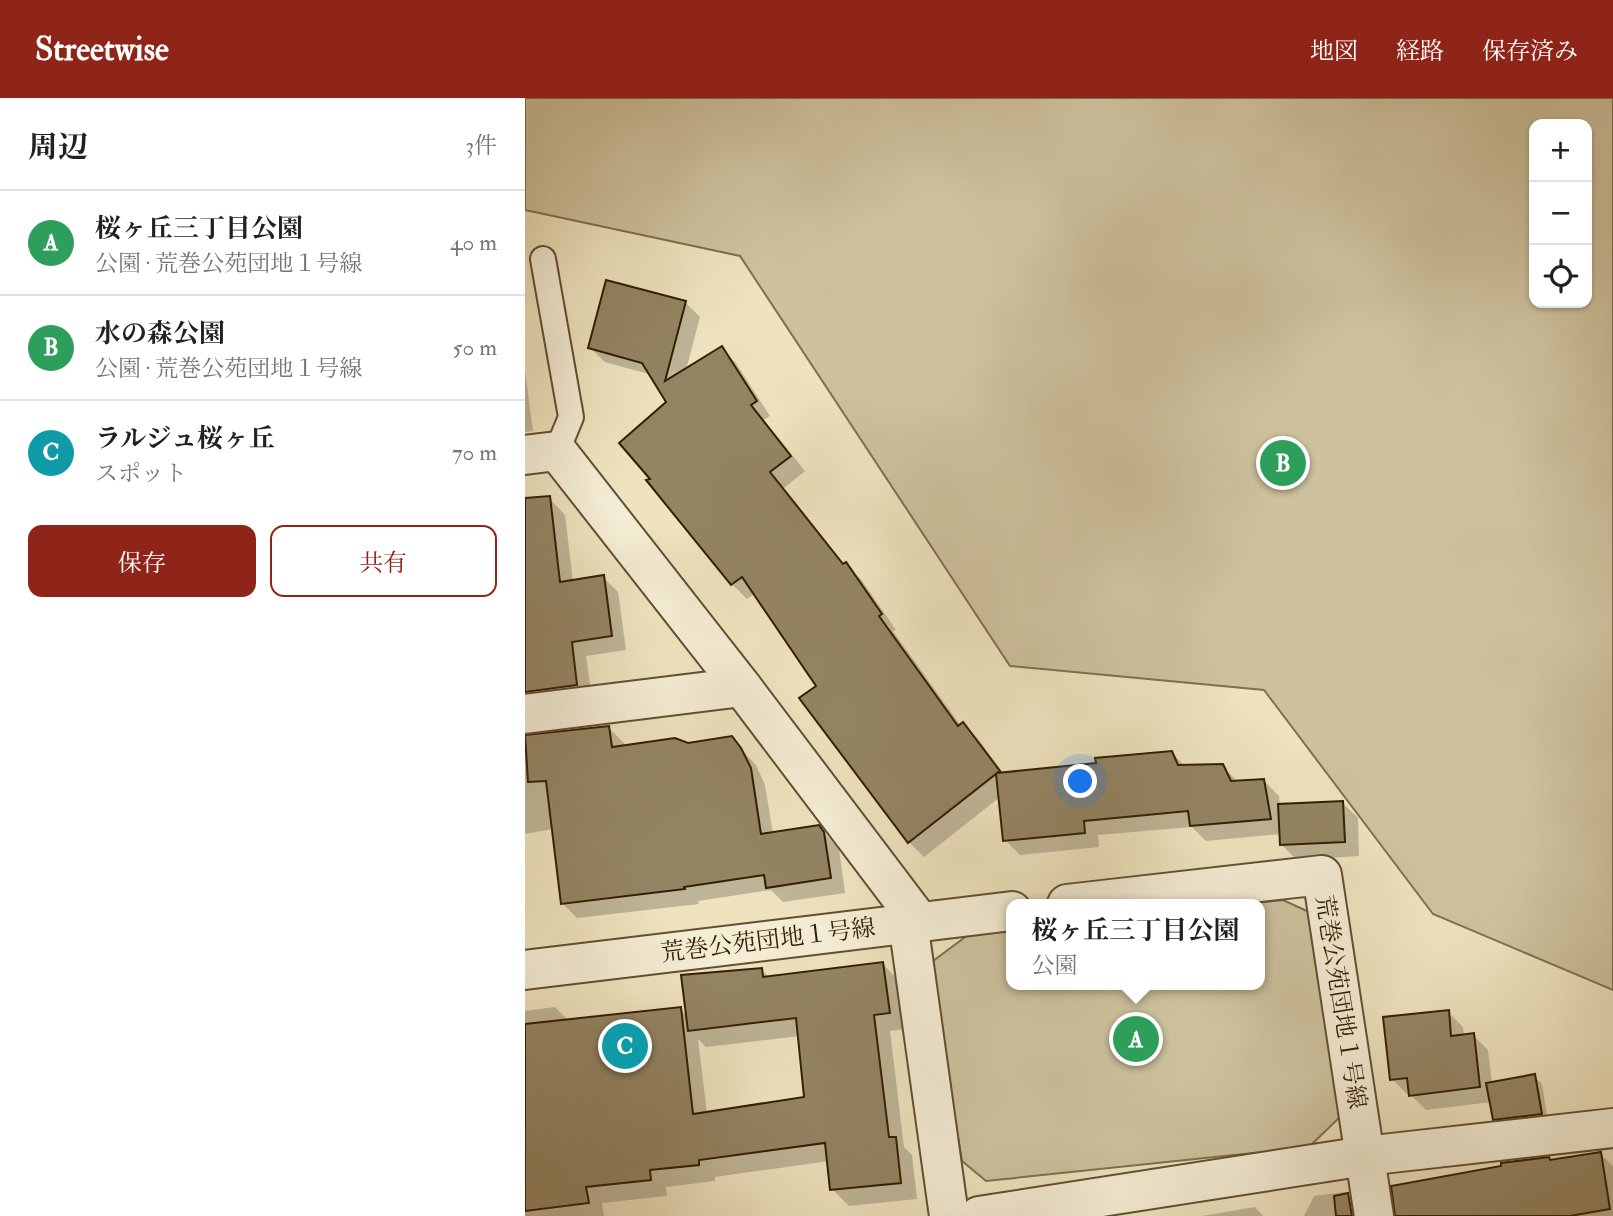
<!DOCTYPE html>
<html lang="ja">
<meta charset="utf-8">
<style>
:root{--surface:#fff;--page:#f2f2f2;--text:#202124;--muted:#757577;--line:#e0e0e0;--accent:#8f2418}
body{margin:0;font-family:"IM FELL Double Pica","Noto Serif JP",serif;background:var(--page);color:var(--text)}
.controls{position:absolute;right:21px;top:21px;display:grid;overflow:hidden;border-radius:14px;box-shadow:0 2px 5px #0004}
.controls button{width:63px;height:63px;display:grid;place-items:center;padding:0;border:0;border-bottom:2px solid var(--line);background:var(--surface);color:var(--text);font:35px sans-serif}
.you{position:absolute;left:556px;top:684px;width:24px;height:24px;margin:-18px;border:5px solid #fff;border-radius:50%;background:#1a73e8;box-shadow:0 0 0 10px #1a73e833}
.badge{display:grid;place-items:center;width:46px;height:46px;border-radius:50%;background:var(--accent);color:#fff;font-size:23px;font-weight:700}
.pin{position:absolute;translate:-50% -50%;border:4px solid #fff;box-shadow:0 2px 7px #0006}
.popup{position:absolute;left:481px;top:801px;width:259px;height:91px;box-sizing:border-box;display:grid;place-content:center;border-radius:14px;background:var(--surface);filter:drop-shadow(0 2px 5px #0005);font-size:23px;white-space:nowrap;color:var(--muted)}
.popup b{font-size:26px;color:var(--text)}
.popup::after{content:'';position:absolute;left:50%;top:100%;margin-left:-14px;border:14px solid transparent;border-top-color:var(--surface)}
.list{margin:0;padding:0;list-style:none}
h2{display:flex;justify-content:space-between;align-items:center;height:91px;margin:0;padding:0 28px;font-size:30px}
h2 small{font-size:23px;font-weight:400;color:var(--muted)}
.list li{display:grid;grid-template-columns:46px 1fr auto;gap:21px;align-items:center;box-sizing:border-box;height:105px;padding:0 28px;border-top:2px solid var(--line)}
.list b{display:block;font-size:26px;white-space:nowrap}
.list p{margin:0;font-size:23px;white-space:nowrap;color:var(--muted)}
.list em{font-size:23px;font-style:normal;color:var(--muted)}
.actions{display:flex;gap:14px;padding:21px 28px}
.actions a{flex:1;padding:16px 0;border:2px solid var(--accent);border-radius:14px;text-align:center;font-size:24px;color:var(--accent)}
.actions .main{background:var(--accent);color:#fff}
.icon{flex:none;width:38px;height:38px;fill:none;stroke:currentColor;stroke-width:2;stroke-linecap:round;stroke-linejoin:round}
.map{position:relative;flex:none;width:1088px;height:1118px;overflow:hidden}
header{display:flex;align-items:center;gap:42px;box-sizing:border-box;height:98px;padding:0 35px;background:var(--accent);color:#fff}
header strong{font-size:33px}
nav{display:flex;gap:38px;margin-inline-start:auto;font-size:24px}
main{display:flex}
aside{flex:1;background:var(--surface)}
.map>svg:first-child{display:block}
</style>
<header>
<strong>Streetwise</strong>
<nav><a>地図</a><a>経路</a><a>保存済み</a></nav>
</header>
<main>
<aside>
<h2>周辺<small>3件</small></h2>
<ul class="list">
<li><span class="badge" style="background:#2e9e5b">A</span><div><b>桜ヶ丘三丁目公園</b><p>公園 · 荒巻公苑団地１号線</p></div><em>40 m</em></li>
<li><span class="badge" style="background:#2e9e5b">B</span><div><b>水の森公園</b><p>公園 · 荒巻公苑団地１号線</p></div><em>50 m</em></li>
<li><span class="badge" style="background:#0f9aa8">C</span><div><b>ラルジュ桜ヶ丘</b><p>スポット</p></div><em>70 m</em></li>
</ul>
<div class="actions"><a class="main">保存</a><a>共有</a></div>
</aside>
<div class="map">
<svg width="1088" height="1118" viewBox="0 0 1088 1118">
<rect width="100%" height="100%" fill="#eee3be"/>
<filter id="stains"><feTurbulence type="fractalNoise" baseFrequency=".00286" numOctaves="4"/><feColorMatrix values="0 0 0 0 .2 0 0 0 0 .09 0 0 0 0 .02 0 0 0 .5 -.17"/></filter>
<radialGradient id="worn" r=".72"><stop offset=".6" stop-color="#630" stop-opacity="0"/><stop offset="1" stop-color="#630" stop-opacity=".3"/></radialGradient>
<g fill="#cec29e" stroke="#807050" stroke-width="2" fill-rule="evenodd">
<path d="M0,0h1088v892l-180,-76 -169,-224 -254,-24 -270,-410 -215,-46zM1009,26h53v179h-53z"/>
<polygon points="758,802 784,814 817,1017 784,1049 461,1083 437,1063 404,866 443,837 487,832 487,887 735,887 735,806 719,806"/>
</g>
<g fill="#0003" fill-rule="evenodd">
<polygon points="160,204 175,219 161,272 196,250 211,265 245,318 239,322 280,373 259,390 320,467 336,481 371,532 368,533 436,628 438,626 453,641 479,676 572,667 647,655 661,669 697,668 712,683 739,683 754,698 755,708 818,705 833,720 834,758 772,762 757,747 756,736 681,743 667,729 573,737 574,749 495,757 480,742 475,699 399,759 384,744 294,588 230,495 222,501 207,486 125,383 144,304 127,277 80,264 65,250"/>
<polygon points="0,273 8,333 0,334"/>
<polygon points="0,401 25,401 40,417 48,484 78,479 93,494 101,552 61,558 67,602 18,608 3,593 0,575"/>
<polygon points="84,630 99,645 99,649 163,647 206,640 231,667 240,687 248,736 294,729 314,751 320,795 258,804 246,792 173,803 174,806 52,820 37,805 28,731 0,736 0,640"/>
<path d="M358,866l16,17 7,48 -16,2 14,116 8,8 5,44 -68,7 -17,-17 -3,-28 -114,16v4l-49,6 1,9 -65,7 2,13h-79v-205l30,-4 14,14 111,-12 8,8 74,-47 8,8zM275,938l7,61 -100,16 -9,-74 8,8z"/>
<polygon points="923,914 938,929 939,938 948,937 963,952 967,986 1009,978 1017,986 1023,1023 977,1028 970,1021 967,1004 901,1012 885,996 882,996 867,981"/>
<polygon points="1075,1056 1088,1068 1088,1118 872,1118 1026,1063"/>
<polygon points="819,1094 838,1112 839,1118 779,1118 789,1098"/>
<polygon points="730,1109 738,1118 677,1118"/>
</g>
<g fill="#948463" stroke="#331e01" stroke-width="2">
<polygon points="81,182 161,203 140,283 197,248 232,303 226,307 266,358 245,374 318,466 321,464 357,516 354,518 433,628 438,624 475,673 472,675 571,665 570,660 647,653 653,667 698,666 706,683 739,681 746,721 665,728 663,713 559,723 560,735 478,743 471,676 383,745 274,600 291,588 217,479 206,487 121,382 125,381 94,345 141,304 117,265 63,250"/>
<polygon points="25,398 35,484 79,477 87,538 47,544 52,587 0,594 0,400"/>
<polygon points="84,628 87,649 150,640 163,645 207,638 216,650 226,670 236,736 294,727 299,734 306,780 241,790 239,777 159,789 160,791 36,806 21,683 3,684 0,637"/>
<polygon points="818,703 820,744 755,747 753,706"/>
<polygon points="358,864 365,915 349,917 364,1039 371,1039 376,1085 305,1092 300,1045 174,1062 174,1067 125,1072 126,1082 61,1089 64,1105 0,1113 0,926 156,909 168,1016 279,999 271,920 163,933 156,877 237,870 238,879"/>
<polygon points="924,912 926,938 949,935 955,989 884,998 882,980 865,982 858,919"/>
<polygon points="1010,976 1017,1016 968,1022 961,985"/>
<polygon points="1076,1054 1085,1111 1045,1118 870,1118 866,1088 976,1068 976,1065 1024,1059 1025,1062"/>
<polygon points="823,1095 827,1118 811,1118 809,1098"/>
</g>
<g fill="none" stroke-linecap="round" stroke-linejoin="round">
<defs>
<polyline id="service" points="18,161 46,319 32,353"/>
<g id="minor">
<polyline points="0,357 32,353 217,589 394,823"/>
<polyline points="0,616 217,589"/>
<polyline points="542,806 797,777 849,1118"/>
<polyline points="383,824 424,1118"/>
<polyline points="0,872 487,813"/>
<polyline points="454,1118 840,1058 1088,1030"/>
</g>
</defs>
<use href="#service" stroke="#624f30" stroke-width="28"/>
<use href="#minor" stroke="#624f30" stroke-width="42"/>
<use href="#service" stroke="#f4edd5" stroke-width="24"/>
<use href="#minor" stroke="#f4edd5" stroke-width="38"/>
</g>
<g text-anchor="middle" stroke-width="6" stroke-linejoin="round" paint-order="stroke">
<g font-size="24" fill="#331e01" stroke="#f4edd5">
<text transform="translate(243 842) rotate(-7)" y="8">荒巻公苑団地１号線</text>
<text transform="translate(816 904) rotate(81)" y="8">荒巻公苑団地１号線</text>
</g>
</g>
<rect width="100%" height="100%" filter="url(#stains)"/>
<rect width="100%" height="100%" fill="url(#worn)"/>
</svg>
<div class="controls">
<button>+</button>
<button>−</button>
<button><svg class="icon" aria-label="locate" viewBox="0 0 24 24"><circle cx="12" cy="12" r="6"/><path d="M12 2v4M12 18v4M2 12h4M18 12h4"/></svg></button>
</div>
<div class="you"></div>
<div class="pin badge" style="left:611px;top:941px;background:#2e9e5b">A</div>
<div class="popup"><b>桜ヶ丘三丁目公園</b>公園</div>
<div class="pin badge" style="left:758px;top:365px;background:#2e9e5b">B</div>
<div class="pin badge" style="left:100px;top:948px;background:#0f9aa8">C</div>
</div>
</main>
